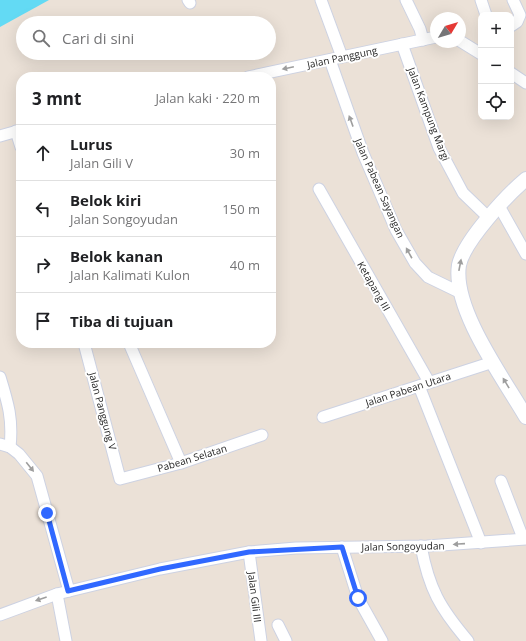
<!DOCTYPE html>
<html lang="id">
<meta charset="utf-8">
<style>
:root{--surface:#fff;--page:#f6f6f6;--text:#202124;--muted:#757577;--line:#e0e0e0}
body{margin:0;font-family:"Open Sans",sans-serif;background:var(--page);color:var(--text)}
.controls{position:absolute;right:12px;top:12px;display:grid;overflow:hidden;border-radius:8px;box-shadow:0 4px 16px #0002}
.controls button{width:36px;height:36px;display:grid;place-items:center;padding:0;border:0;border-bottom:1px solid var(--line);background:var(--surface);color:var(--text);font:20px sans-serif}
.compass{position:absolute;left:430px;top:12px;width:36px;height:36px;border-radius:50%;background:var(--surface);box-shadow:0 4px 16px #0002;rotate:52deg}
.stop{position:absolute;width:12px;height:12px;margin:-9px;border:3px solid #3068ff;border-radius:50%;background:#fff}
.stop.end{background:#3068ff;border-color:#fff;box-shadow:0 1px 4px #0008}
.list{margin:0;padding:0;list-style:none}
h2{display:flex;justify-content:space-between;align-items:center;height:52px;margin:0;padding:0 16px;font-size:17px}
h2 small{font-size:13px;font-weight:400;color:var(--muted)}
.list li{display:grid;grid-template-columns:26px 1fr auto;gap:12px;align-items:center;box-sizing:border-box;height:56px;padding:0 16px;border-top:1px solid var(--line)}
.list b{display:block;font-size:15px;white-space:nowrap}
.list p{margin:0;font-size:13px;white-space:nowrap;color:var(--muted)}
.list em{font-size:13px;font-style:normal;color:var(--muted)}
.icon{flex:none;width:22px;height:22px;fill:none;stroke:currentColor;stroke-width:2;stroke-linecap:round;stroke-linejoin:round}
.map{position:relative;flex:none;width:526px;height:641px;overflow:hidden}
.search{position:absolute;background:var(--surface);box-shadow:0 4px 16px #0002;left:16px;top:16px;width:260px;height:44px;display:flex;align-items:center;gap:10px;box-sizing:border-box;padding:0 14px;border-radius:22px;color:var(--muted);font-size:15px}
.panel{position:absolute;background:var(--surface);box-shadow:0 4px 16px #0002;left:16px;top:72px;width:260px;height:276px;border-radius:16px}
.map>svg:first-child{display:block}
</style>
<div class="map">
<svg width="526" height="641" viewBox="0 0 526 641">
<rect width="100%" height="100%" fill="#ebe1d7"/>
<polygon fill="#63daf4" points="0,0 49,0 0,27"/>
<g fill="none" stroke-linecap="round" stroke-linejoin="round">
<defs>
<g id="minor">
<polyline points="188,0 190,3"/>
<polyline points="321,0 342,57"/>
<polyline points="406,0 420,29 423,40"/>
<polyline points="481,0 486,15"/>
<polyline points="511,26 517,22 520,15 513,0"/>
<polyline points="460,41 481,54"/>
<polyline points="402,44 439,148 463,193 489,218"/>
<polyline points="330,60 363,153 396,230 415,263 428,277 461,293"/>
<polyline points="511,73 526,83"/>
<polyline points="248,77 436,37"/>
<polyline points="16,131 21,147"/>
<polyline points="0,136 21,130"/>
<polyline points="319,189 429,382"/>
<polyline points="499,206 526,254"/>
<polyline points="84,343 120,479 181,463 262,435"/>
<polyline points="129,343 181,463"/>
<path d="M0,377c8,26 13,42 10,70"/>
<polyline points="419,386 481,543"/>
<polyline points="323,417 493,362"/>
<polyline points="0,444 10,447 19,454 37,476 69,591"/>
<polyline points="501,481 523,538"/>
<path d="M421,546c8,43 19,62 47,95"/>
<polyline points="342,547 358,598 382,641"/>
<polyline points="249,552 261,641"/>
<polyline points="57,594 66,641"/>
<polyline points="0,615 57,594 160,569 249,552 296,548 427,546 526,539"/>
<polyline points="278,625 286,641"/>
</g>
<path id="tertiary" d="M526,179c-19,16 -62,62 -67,86 -7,44 45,114 67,152"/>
</defs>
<use href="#minor" stroke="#cdd2e2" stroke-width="13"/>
<use href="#tertiary" stroke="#cdd2e2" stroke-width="16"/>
<use href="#minor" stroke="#fff" stroke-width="11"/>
<use href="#tertiary" stroke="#fff" stroke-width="14"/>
</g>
<defs><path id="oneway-solid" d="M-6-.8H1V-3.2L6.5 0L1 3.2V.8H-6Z"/></defs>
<g fill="#9e9e9e">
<use href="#oneway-solid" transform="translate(288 68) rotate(168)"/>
<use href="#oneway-solid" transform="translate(351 121) rotate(-110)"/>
<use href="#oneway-solid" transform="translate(409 253) rotate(-119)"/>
<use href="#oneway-solid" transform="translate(460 265) rotate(-79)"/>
<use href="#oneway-solid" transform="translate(506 383) rotate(-121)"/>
<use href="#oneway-solid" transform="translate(30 467) rotate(51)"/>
<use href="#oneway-solid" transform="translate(459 544) rotate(176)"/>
<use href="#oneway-solid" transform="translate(41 599) rotate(161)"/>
</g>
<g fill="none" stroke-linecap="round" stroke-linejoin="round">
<polyline stroke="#3068ff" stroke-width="5" points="47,513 68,591 160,569 249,552 342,547 358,598"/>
</g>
<g text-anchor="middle" stroke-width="4" stroke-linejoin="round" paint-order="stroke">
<g font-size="10" fill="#272727" stroke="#fff">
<text transform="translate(342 57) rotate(-12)" y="4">Jalan Panggung</text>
<text transform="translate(429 114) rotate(69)" y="4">Jalan Kampung Margi</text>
<text transform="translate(380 188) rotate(66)" y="4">Jalan Pabean Sayangan</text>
<text transform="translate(374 286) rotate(60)" y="4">Ketapang III</text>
<text transform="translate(408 389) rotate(-18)" y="4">Jalan Pabean Utara</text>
<text transform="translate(103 411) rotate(75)" y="4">Jalan Panggung V</text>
<text transform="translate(192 458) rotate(-17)" y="4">Pabean Selatan</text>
<text transform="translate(403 546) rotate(-1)" y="4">Jalan Songoyudan</text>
<text transform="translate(255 597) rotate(83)" y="4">Jalan Gili III</text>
</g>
</g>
</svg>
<div class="controls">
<button>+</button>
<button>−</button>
<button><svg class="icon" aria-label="locate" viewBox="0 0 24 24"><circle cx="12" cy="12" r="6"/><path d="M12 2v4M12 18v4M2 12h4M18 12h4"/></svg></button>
</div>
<svg class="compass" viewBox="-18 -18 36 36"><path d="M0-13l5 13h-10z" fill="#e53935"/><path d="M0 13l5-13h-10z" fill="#757577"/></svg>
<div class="stop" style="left:358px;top:598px"></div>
<div class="stop end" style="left:47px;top:513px"></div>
<div class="search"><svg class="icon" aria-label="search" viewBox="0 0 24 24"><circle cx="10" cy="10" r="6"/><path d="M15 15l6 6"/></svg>Cari di sini</div>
<section class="panel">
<h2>3 mnt<small>Jalan kaki · 220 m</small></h2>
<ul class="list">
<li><svg class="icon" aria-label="ahead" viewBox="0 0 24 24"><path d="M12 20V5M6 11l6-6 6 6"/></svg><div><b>Lurus</b><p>Jalan Gili V</p></div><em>30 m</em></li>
<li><svg class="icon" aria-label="left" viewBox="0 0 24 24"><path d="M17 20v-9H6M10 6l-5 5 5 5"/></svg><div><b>Belok kiri</b><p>Jalan Songoyudan</p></div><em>150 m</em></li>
<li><svg class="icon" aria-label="right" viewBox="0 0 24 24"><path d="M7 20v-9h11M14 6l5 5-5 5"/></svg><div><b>Belok kanan</b><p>Jalan Kalimati Kulon</p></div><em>40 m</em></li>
<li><svg class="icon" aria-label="arrive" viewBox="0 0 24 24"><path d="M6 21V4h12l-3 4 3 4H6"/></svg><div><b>Tiba di tujuan</b></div></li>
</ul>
</section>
</div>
